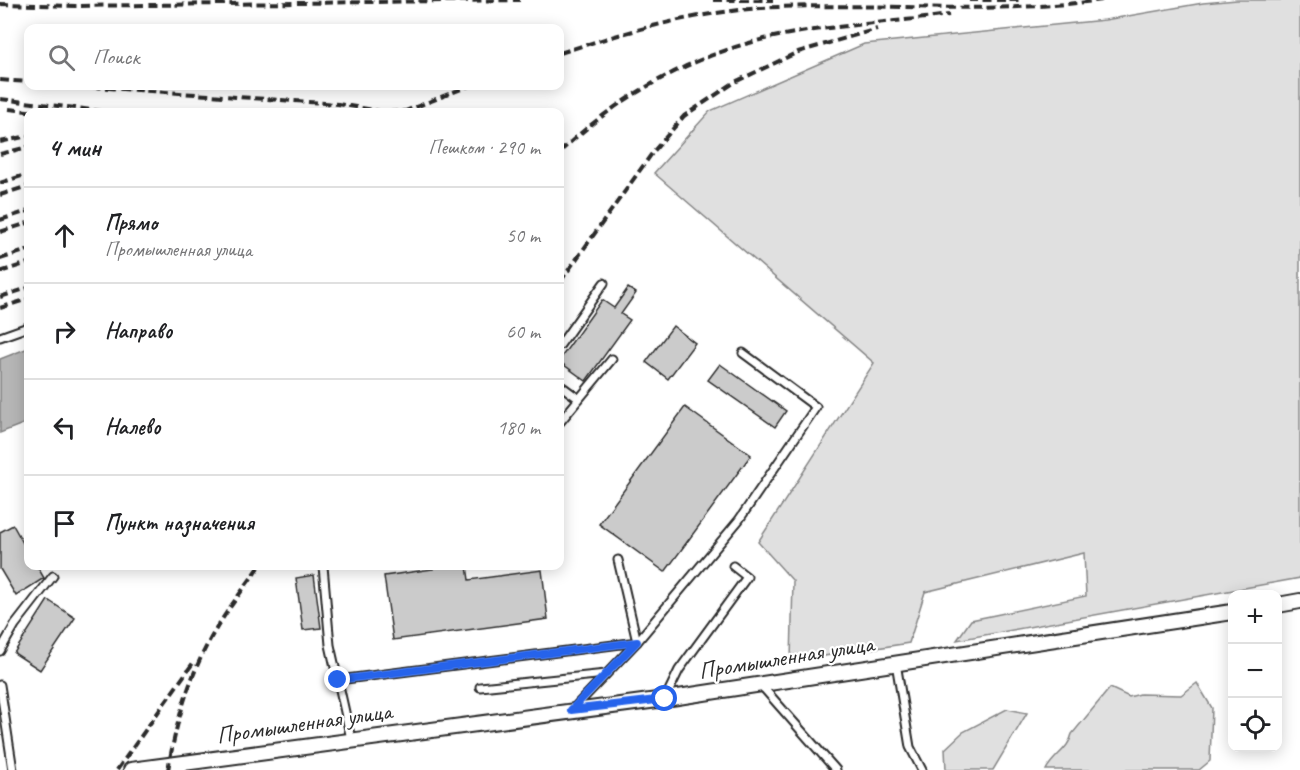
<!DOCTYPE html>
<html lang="ru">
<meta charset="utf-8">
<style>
:root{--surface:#fff;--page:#f2f2f2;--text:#202124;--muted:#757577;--line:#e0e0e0}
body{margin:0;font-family:Caveat,sans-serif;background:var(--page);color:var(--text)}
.controls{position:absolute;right:18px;bottom:18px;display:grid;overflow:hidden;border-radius:12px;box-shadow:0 3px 15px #0003}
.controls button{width:54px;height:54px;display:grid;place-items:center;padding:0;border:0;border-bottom:2px solid var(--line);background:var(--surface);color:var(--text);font:30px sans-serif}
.stop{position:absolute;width:18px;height:18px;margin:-14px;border:4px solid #2563eb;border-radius:50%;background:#fff}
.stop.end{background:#2563eb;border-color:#fff;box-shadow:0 2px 6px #0008}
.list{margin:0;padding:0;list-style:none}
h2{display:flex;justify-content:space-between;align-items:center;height:78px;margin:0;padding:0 24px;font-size:26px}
h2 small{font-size:20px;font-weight:400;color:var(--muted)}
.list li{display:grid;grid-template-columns:39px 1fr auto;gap:18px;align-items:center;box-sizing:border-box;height:96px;padding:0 24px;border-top:2px solid var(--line)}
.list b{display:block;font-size:22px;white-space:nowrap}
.list p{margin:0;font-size:20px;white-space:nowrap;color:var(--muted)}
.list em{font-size:20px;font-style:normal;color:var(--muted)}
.icon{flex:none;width:33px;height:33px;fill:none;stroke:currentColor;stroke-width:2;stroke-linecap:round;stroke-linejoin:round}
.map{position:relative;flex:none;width:1300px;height:770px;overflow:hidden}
.search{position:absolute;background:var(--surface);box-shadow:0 3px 15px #0003;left:24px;top:24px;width:540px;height:66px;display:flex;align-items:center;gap:15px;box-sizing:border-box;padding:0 21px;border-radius:12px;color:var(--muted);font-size:22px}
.panel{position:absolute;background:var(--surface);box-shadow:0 3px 15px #0003;left:24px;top:108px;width:540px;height:462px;border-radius:12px}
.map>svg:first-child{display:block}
</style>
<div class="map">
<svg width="1300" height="770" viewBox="0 0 1300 770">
<rect width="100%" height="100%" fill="#fff"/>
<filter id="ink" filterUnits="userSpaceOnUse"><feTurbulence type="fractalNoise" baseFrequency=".0167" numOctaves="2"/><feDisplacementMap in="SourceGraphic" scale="12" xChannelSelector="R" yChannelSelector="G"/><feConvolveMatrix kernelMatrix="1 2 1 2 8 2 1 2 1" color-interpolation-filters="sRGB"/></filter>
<g filter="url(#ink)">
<g fill="#e0e0e0" stroke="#868686" stroke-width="1.5">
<polygon points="1237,0 1300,0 1300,578 957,640 971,620 1086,596 1084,553 925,592 909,643 791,661 793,581 758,542 874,363 654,173 710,111 864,44 1105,20 1203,3"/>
<path d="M1197,683l15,25 -2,53 -11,9h-153c7,-14 23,-21 26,-36l38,-46 19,9 11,-3 41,1z"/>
<polygon points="1007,709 1027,713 993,770 946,770 945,749 963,732"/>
</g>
<polygon fill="#b6b6b6" stroke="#7e7e7e" stroke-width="1.5" points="28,348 28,422 0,433 0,359"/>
<g fill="#cbcbcb" stroke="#2b2b2b" stroke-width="1.5">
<polygon points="628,288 636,293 621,314 630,320 586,381 560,362 560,359 602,300 614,308"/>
<polygon points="673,326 695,343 668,379 646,362"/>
<polygon points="720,364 786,411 775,427 708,380"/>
<polygon points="685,407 751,455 665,572 599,524"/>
<polygon points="13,525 28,552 28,566 37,566 44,578 16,596 0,569 0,532"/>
<polygon points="432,566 467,566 469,580 542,570 548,619 393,640 384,576 433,569"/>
<polygon points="314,575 321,628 303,630 296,578"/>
<polygon points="48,600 75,618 40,670 14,653"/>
</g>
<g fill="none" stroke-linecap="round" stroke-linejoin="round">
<defs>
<g id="lane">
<polyline points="0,337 28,327"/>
<polyline points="560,345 604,283"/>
<polyline points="560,385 579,399"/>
<polyline points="560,422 612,359"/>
<polyline points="323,566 330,645 351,739"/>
<polyline points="0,651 15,625 53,576"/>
<polyline points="896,663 910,747 922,770"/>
<polyline points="338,680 637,642 618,560"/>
<polyline points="760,684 836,770"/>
<polyline points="0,685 13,770"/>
<polyline points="480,687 606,674"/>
<polyline points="665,699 679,670 747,577 733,566"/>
<polyline points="572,710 637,642 739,520 816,407 743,353"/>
</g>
<g id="street">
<polyline points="1278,605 1300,601"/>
<polyline points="131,770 665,699 1232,612"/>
</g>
</defs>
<use href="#lane" stroke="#2b2b2b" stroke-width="11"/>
<use href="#street" stroke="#2b2b2b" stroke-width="18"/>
<use href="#lane" stroke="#fff" stroke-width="7"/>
<use href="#street" stroke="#fff" stroke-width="14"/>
<g stroke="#2b2b2b" stroke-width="4" stroke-dasharray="9 4.5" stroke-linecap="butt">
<polyline points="713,0 773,0"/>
<polyline points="969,0 1020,0"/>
<polyline points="0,4 75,6 520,0"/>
<path d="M560,53c70,-23 144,-43 218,-46 109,-4 216,8 324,-7"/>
<polyline points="0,80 28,82"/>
<polyline points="79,86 338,104 386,112 407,111"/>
<polyline points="0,99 109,112"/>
<polyline points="9,109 37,112"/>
<polyline points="403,112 469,86"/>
<polyline points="0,142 28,136"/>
<path d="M560,152c56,-54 132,-97 209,-114 59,-13 120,-15 180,-23"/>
<polyline points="0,154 28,147"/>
<polyline points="0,183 28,174"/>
<polyline points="0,195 28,186"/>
<polyline points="0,220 28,211"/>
<polyline points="0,232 28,223"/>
<polyline points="0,259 28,250"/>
<polyline points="0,272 28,263"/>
<polyline points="560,282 653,152 684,116 735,82 798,52 877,29"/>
<polyline points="0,297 28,288"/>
<polyline points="0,308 28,299"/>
<polyline points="117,770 193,663"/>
<path d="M168,770c8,-47 21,-94 45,-136 14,-24 31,-46 47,-68"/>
</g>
</g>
</g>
<g fill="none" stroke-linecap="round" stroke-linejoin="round" filter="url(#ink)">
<polyline stroke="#2563eb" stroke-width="8" points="338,680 637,642 571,710 665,699"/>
</g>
<g text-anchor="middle" stroke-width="4.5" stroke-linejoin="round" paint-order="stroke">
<g font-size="24" fill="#2b2b2b" stroke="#fff">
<text transform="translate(786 657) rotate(-9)" y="8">Промышленная улица</text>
<text transform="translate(304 723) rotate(-8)" y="8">Промышленная улица</text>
</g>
</g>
</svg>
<div class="controls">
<button>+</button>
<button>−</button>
<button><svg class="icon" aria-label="locate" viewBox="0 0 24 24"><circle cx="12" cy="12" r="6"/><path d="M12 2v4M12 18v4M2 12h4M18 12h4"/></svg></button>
</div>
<div class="stop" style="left:665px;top:699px"></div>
<div class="stop end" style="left:338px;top:680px"></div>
<div class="search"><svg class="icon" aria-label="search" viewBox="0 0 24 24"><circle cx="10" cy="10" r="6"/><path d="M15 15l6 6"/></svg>Поиск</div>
<section class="panel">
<h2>4 мин<small>Пешком · 290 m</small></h2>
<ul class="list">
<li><svg class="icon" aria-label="ahead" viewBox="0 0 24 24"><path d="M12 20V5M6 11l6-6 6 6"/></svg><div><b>Прямо</b><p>Промышленная улица</p></div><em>50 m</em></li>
<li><svg class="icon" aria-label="right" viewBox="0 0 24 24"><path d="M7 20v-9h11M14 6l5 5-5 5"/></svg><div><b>Направо</b></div><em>60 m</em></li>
<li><svg class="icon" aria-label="left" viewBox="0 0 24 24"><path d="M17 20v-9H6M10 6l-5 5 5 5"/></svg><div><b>Налево</b></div><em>180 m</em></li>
<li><svg class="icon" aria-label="arrive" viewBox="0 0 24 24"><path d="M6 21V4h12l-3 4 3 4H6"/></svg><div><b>Пункт назначения</b></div></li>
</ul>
</section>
</div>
